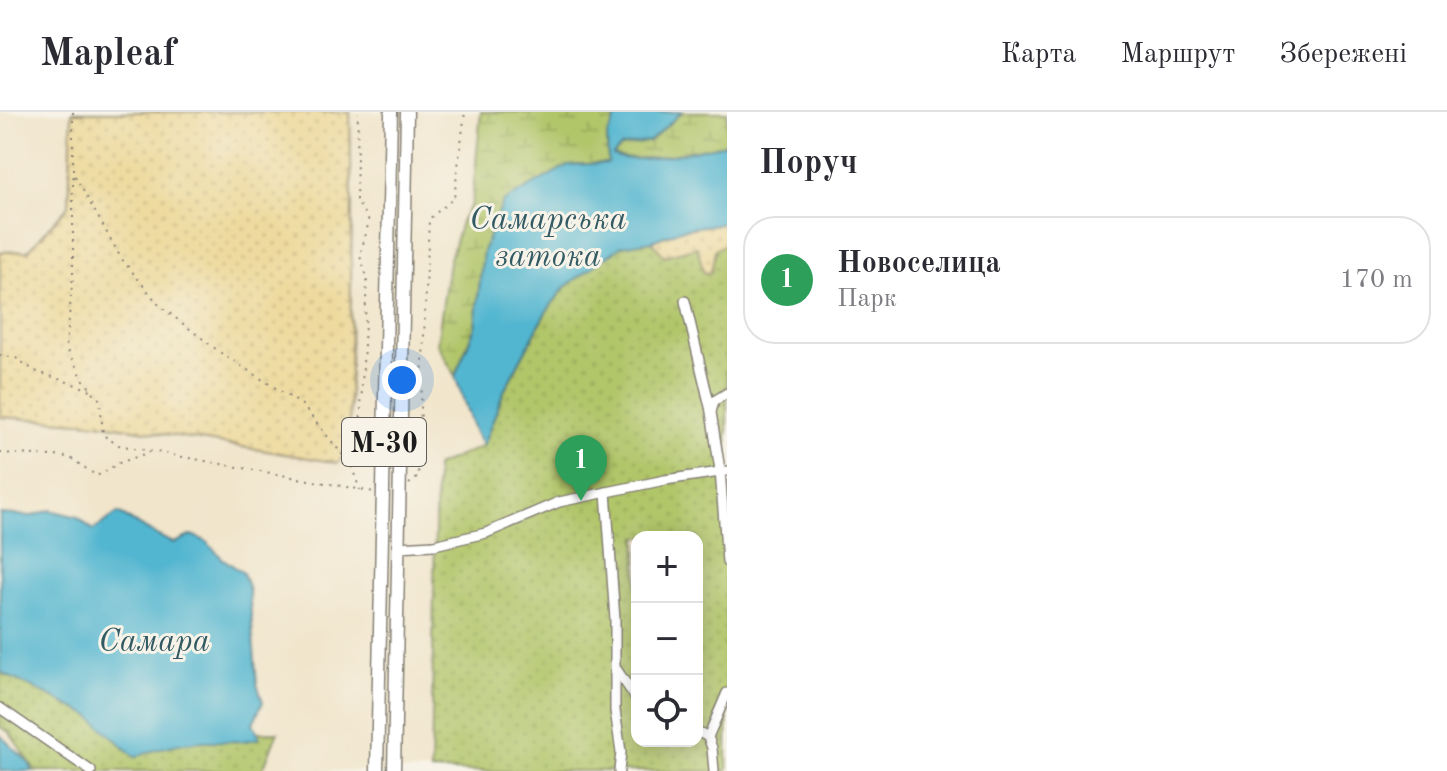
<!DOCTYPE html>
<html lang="uk">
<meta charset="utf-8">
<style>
:root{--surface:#fff;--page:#f7f7f7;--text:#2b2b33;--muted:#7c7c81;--line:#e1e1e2;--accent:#0f766e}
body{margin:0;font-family:"Old Standard TT",serif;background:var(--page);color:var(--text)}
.controls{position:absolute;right:24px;bottom:24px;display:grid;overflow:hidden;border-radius:16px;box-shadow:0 4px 20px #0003}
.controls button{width:72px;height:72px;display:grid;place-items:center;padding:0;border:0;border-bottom:2px solid var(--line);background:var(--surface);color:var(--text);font:40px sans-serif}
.you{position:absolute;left:402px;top:268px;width:28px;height:28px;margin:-20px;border:6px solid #fff;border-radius:50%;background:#1a73e8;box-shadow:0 0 0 12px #1a73e833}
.badge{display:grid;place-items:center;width:52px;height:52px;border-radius:50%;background:var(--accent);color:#fff;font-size:26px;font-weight:700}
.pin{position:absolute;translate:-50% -66px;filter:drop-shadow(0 2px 4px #0008)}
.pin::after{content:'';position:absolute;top:42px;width:28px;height:24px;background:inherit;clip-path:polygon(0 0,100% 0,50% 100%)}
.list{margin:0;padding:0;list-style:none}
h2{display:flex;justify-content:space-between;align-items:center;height:104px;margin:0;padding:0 32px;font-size:34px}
h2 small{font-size:26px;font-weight:400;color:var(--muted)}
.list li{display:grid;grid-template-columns:52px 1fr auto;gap:24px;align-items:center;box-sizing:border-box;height:128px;margin:0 16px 16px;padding:0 16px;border:2px solid var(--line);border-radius:32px}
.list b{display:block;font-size:30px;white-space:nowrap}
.list p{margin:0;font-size:26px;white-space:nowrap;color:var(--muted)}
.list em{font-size:26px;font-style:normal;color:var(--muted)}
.icon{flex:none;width:44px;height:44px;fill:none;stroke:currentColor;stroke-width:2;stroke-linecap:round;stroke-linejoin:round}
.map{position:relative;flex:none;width:727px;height:659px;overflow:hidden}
header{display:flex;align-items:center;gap:48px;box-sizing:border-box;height:112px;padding:0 40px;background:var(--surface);border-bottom:2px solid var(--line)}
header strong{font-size:38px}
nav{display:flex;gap:44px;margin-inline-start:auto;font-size:28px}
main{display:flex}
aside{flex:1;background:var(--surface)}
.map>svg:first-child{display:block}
</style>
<header>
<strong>Mapleaf</strong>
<nav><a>Карта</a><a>Маршрут</a><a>Збережені</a></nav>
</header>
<main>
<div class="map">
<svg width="727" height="659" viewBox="0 0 727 659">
<defs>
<pattern id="grass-dots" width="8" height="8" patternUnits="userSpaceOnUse" patternTransform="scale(2)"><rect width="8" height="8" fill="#b1c569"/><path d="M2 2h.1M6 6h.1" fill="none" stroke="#98a95a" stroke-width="1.8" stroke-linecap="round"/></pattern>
<pattern id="wetland-marsh" width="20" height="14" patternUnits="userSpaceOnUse" patternTransform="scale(2)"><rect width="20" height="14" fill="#b1c569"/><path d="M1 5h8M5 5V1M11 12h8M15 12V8" fill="none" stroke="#98a95a"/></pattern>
<pattern id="sand-dots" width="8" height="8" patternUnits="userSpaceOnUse" patternTransform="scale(2)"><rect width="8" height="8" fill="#eeda9e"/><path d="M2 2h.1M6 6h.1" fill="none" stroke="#ccba88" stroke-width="1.8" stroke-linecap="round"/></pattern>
</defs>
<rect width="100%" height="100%" fill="#f7f3e8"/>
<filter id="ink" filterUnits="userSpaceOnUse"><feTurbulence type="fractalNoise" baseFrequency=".0125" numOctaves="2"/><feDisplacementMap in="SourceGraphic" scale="16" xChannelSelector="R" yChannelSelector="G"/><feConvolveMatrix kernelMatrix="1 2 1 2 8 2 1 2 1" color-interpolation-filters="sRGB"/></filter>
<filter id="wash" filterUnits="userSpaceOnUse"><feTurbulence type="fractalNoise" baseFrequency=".006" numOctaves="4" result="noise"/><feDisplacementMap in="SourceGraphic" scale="32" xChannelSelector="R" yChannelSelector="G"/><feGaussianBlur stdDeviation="1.8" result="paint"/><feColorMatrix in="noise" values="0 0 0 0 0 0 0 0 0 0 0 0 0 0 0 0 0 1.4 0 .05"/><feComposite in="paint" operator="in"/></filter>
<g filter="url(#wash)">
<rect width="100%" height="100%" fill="#f1e5cb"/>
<g fill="url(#grass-dots)" stroke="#667042" stroke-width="2" fill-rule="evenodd">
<path d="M727,111v548h-296l5,-305 47,-20 21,-55 42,-79 19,-25 56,-41zM637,425h60v204h-60z"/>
<polygon points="0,546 132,621 278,620 262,659 36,659 9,620 0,615"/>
</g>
<g fill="url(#wetland-marsh)" stroke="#667042" stroke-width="2">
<polygon points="481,0 619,0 607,24 608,51 568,53 483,139 475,215 455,264 437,231 449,150 461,110 472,91"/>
<path d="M682,0h45v32c-31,5 -85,22 -114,11l8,-8 29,-6z"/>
</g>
<g fill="url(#sand-dots)" stroke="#857b5d" stroke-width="2">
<polygon points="72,0 350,0 352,92 349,336 338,351 98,311 0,305 0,140 28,139 69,93"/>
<polygon points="727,111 727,131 715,138 711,160 704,161 697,135 664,144 652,129 683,117"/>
</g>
<g fill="#52b6d0" stroke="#376976" stroke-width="2">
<path d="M619,0h63l-32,29 -29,6 -8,8c26,12 85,-7 114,-11v79l-44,6 -31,12 -30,5 -57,41 -19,25 -42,79 -21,55 -8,-13 -20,-57 20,-49 8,-76 20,-49 65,-37 40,-2 -1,-27z"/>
<path d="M50,398l28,7 15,13 25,-17c20,10 36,23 56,30l18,-8 14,6 16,17 21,15 6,17 8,94 6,18 -10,21 7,15c-17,5 -32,3 -51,3 -27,0 -49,7 -74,16l-46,-42 -89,-43v-158l32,2z"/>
<polygon points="0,623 29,651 33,659 0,659"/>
</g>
</g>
<g filter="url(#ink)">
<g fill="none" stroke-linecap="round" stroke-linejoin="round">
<defs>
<g id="minor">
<polyline points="685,189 711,299"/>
<polyline points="727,281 714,289 711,300 720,358 727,450"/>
<polyline points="606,380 615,507 615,598 621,640 619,659"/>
<polyline points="398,435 434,433 486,421 559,390 665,368 727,359"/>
<polyline points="617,558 637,588"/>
<polyline points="0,596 91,659"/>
<polyline points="697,619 708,625 712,636 714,659"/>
<polyline points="708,625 727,581"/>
</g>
<g id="highway">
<polyline points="377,659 391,0"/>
<polyline points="394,659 407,0"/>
</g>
</defs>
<use href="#minor" stroke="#868074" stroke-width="12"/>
<use href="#highway" stroke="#868074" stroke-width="15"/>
<g stroke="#868074" stroke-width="2" stroke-dasharray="2 6" stroke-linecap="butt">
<polyline points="73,0 73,164 66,236 85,270 100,288 103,323 118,333 374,380"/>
<polyline points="75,64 121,146 160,194 221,241 302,293 351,353 360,378"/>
<polyline points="0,243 16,246 35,259 91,278"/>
<polyline points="0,341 69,345 97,364 119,351 150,340"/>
<polyline points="352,352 359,341 367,166 360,144 369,109 356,88 358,0"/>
<polyline points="409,372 418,365 429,107 454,86 465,0"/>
</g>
<use href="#minor" stroke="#fff" stroke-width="9"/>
<use href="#highway" stroke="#fff" stroke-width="12"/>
</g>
</g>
<g text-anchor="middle" stroke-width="6" stroke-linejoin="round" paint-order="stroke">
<rect fill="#f7f3e8" stroke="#5e5c59" stroke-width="2" x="342" y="306" width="84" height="48" rx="6"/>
<g font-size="28" font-weight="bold" fill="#1c1c1c">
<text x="384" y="340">М-30</text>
</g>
<g font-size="32" font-style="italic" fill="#325a64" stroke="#f7f3e8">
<text x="548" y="117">Самарська<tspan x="548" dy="37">затока</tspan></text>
<text x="154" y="539">Самара</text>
</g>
</g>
</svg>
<div class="controls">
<button>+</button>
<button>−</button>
<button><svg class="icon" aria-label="locate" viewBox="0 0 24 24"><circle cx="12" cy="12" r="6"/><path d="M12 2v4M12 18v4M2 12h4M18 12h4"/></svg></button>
</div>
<div class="you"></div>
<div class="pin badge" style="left:581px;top:389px;background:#2e9e5b">1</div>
</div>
<aside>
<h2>Поруч<small></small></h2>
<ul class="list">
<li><span class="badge" style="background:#2e9e5b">1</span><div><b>Новоселица</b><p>Парк</p></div><em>170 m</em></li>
</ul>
</aside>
</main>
